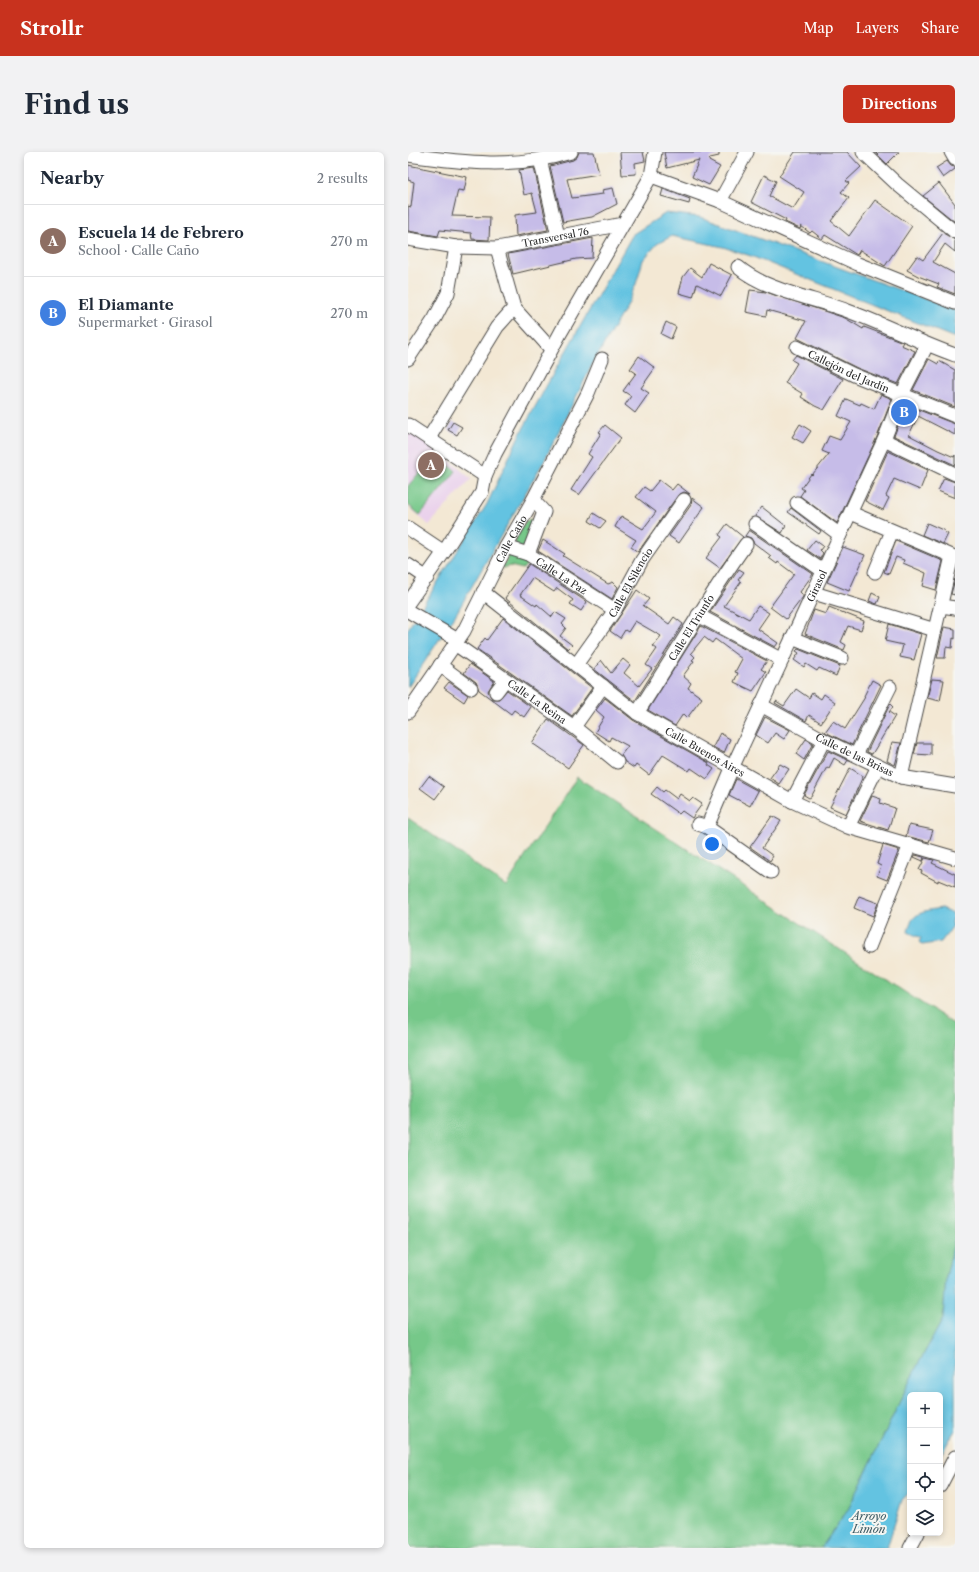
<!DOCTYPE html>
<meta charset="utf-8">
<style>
:root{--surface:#fff;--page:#f2f2f3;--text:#1f2937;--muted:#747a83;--line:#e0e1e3;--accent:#c8321e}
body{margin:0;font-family:"Libre Caslon Text",serif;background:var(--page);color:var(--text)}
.controls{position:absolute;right:12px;bottom:12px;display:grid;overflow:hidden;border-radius:6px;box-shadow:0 2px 6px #0003}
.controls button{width:36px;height:36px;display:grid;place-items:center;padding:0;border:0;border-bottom:1px solid var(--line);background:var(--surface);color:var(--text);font:20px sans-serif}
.you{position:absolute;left:304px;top:692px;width:14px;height:14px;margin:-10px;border:3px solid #fff;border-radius:50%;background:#1a73e8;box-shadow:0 0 0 6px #1a73e833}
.badge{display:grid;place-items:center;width:26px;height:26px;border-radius:50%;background:var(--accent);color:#fff;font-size:13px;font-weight:700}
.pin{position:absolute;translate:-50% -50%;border:2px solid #fff;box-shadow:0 1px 4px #0006}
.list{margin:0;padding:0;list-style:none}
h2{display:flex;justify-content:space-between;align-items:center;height:52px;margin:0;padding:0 16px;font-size:17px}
h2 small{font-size:13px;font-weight:400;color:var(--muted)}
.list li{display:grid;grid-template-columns:26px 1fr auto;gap:12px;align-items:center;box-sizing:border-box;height:72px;padding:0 16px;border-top:1px solid var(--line)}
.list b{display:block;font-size:15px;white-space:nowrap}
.list p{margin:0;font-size:13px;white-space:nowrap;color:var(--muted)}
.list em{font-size:13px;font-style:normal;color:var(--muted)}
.icon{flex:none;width:22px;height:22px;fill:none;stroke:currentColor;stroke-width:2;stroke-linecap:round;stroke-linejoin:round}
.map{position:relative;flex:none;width:547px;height:1396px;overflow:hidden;border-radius:6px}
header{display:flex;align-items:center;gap:24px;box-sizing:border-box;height:56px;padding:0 20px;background:var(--accent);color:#fff}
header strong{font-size:19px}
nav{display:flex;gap:22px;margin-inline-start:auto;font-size:14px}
.intro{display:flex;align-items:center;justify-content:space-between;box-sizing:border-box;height:96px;padding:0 24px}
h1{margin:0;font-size:28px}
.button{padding:10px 18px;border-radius:6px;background:var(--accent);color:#fff;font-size:14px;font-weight:700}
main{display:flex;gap:24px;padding:0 24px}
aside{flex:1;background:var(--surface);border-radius:6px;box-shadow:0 2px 6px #0003}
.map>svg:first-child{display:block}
</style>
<header>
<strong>Strollr</strong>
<nav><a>Map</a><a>Layers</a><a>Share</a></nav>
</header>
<div class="intro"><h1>Find us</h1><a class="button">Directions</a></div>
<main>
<aside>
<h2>Nearby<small>2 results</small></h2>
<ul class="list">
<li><span class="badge" style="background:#8d6e63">A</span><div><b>Escuela 14 de Febrero</b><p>School · Calle Caño</p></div><em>270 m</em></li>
<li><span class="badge" style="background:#3f7fe0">B</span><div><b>El Diamante</b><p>Supermarket · Girasol</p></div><em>270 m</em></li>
</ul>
</aside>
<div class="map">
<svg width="547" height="1396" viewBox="0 0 547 1396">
<rect width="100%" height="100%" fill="#f6f6f2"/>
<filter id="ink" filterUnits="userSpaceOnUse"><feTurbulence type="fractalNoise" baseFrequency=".025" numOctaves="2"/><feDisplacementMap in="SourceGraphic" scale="8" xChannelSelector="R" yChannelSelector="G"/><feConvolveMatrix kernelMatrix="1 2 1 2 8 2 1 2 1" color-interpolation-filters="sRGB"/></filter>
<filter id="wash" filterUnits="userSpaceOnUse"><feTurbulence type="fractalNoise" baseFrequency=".012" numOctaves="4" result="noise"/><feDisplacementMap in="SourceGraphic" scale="16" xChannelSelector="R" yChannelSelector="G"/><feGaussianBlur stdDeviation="0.9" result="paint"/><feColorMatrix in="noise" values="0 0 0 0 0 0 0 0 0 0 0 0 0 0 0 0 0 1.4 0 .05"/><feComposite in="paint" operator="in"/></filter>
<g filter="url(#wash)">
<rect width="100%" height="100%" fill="#f3e8d4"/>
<polygon fill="#ead1ec" points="0,278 31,299 63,327 21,373 0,354"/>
<g fill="#76c889" stroke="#507a5a">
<polygon points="27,302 48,319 12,363 0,353 0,334"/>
<path d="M123,367l2,2v5l-7,23 -11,-4c1,-10 5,-21 16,-26z"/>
<polygon points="99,400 122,408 115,417 102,414 96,416 93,414 99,408"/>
<polygon points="169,625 547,873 547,1086 538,1125 535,1167 507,1218 440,1358 413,1396 0,1396 0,666 98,734"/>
</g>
<g fill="#63c3e1" stroke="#477786">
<polygon points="258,61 292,65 547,158 547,186 343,104 315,95 264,84 249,92 235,108 228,132 218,154 183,215 136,309 48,462 0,535 0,477 79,352 110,286 146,220 225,82"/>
<path d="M533,757l12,5 -1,9 1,3 -12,16 -19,3 -3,-3 2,-4 -13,-6c3,-20 15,-20 33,-23z"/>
<polygon points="547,1086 547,1278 532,1304 532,1243 502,1243 502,1340 494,1348 479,1396 413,1396 440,1358 507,1218 535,1167 538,1125"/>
</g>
<g id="blocks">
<g fill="#c6bce8">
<polygon points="171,0 186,0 191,22 159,27 164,46 195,42 194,38 205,36 209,52 184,65 155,70 142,14 165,8 169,5"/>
<polygon points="212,0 235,0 237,9 227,11 228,22 214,23"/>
<polygon points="256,0 311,0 311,4 302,6 301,9 312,15 301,33 284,25 291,8 259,16"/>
<polygon points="387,0 439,0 453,15 438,29 441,31 433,40 441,46 423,69 441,84 467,48 504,74 477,114 452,98 449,103 417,83 414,87 404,79 402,81 393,74 392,77 377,70 378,68 343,50 356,23 368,29 361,44 385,57 396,40 371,24"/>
<polygon points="467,0 491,0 479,12"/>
<polygon points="539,9 543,14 547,15 547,17 535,26 528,16"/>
<polygon points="0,13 59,25 56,39 50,38 44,64 82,65 81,88 64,87 63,81 32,78 30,84 0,79 0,54 3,55 6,30 0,28"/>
<polygon points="126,16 140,78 108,84 107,63 129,60 124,41 116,43 111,18"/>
<polygon points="531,31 547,52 547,70 515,44"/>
<polygon points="255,37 282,47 281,52 253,44"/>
<polygon points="535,81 547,88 547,100 537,92 525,110 547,122 547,142 529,135 531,132 510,124 499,118 509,104 515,108"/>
<polygon points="185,86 184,106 168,107 105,122 100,102"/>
<polygon points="301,111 324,123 313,144 289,132 285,145 271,141 275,125 282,116 294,125"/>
<polygon points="342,138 358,140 437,166 455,177 456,175 495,190 493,193 507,199 490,232 449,216 389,186 398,169 359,158 358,164 338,160"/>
<polygon points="258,170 268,175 263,187 253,182"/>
<polygon points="388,203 435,227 416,258 407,254 393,245 395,242 377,231 389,211 384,208"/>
<polygon points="231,204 247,216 233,236 241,241 227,261 217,253 223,244 215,239 228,221 222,217"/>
<polygon points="521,207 530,212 531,209 547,218 547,255 505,238"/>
<polygon points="473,242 484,247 469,285 429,371 392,344 396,338 393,336 403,322 404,323 421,302 414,299 421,284 432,288 443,270 430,264 438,247 452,253 453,251 466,257"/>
<polygon points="498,253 547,272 547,283 510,264 501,283 530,298 546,305 547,303 547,313 486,284"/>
<polygon points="45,270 54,275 49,283 40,278"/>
<polygon points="392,272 403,279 395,291 384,285"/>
<polygon points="197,273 213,286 171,343 163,338 184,305 180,302 193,281 191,280"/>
<polygon points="480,299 520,318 512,338 486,327 478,344 481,346 475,358 457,349"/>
<polygon points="536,326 547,330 547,346 530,339"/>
<polygon points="251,328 264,338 269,332 282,342 276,340 270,343 230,400 223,395 228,388 207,375 213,364 235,377 248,360 228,345 236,335 242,339"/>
<polygon points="284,346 296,355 271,391 261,384 283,353"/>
<polygon points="354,355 378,374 374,381 347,364"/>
<polygon points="383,356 413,379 411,382 380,360"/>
<polygon points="185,361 198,369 192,376 181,369"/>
<polygon points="519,371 537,379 536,380 540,382 535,392 514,383"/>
<polygon points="319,372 335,385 312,416 298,406 314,385 311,383"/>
<polygon points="341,378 405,422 392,440 395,443 395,445 378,467 362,455 386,422 370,410 369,412 361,406 363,404 346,391 343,386 337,384"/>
<polygon points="135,388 157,402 155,404 200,432 205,430 210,435 204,447 130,399"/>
<polygon points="407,388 415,394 412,398 415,401 412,407 399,398"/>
<polygon points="488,389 535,409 528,438 515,434 518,421 495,411 496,408 488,405 481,422 476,420"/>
<polygon points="435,395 457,403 441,439 419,430"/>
<polygon points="121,412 179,450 173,459 162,452 165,448 149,436 146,440 124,426 112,443 128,454 129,452 144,465 147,460 158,467 154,472 158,476 152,484 164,493 160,497 97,446"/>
<polygon points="331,417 336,420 330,428 333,430 316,454 341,467 350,454 361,461 350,477 370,491 367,495 302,460"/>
<polygon points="547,427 547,443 543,442"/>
<polygon points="229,438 241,447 235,454 261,472 266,465 275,472 227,549 186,517 193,508 203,521 215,507 222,513 216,521 231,534 244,517 238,513 249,497 245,494 253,484 227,469 220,480 217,478 212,486 202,479"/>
<polygon points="464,441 472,445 469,452 461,449"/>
<polygon points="421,455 456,469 453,478 440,474 433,490 438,493 436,498 397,482 406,458 418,462"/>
<polygon points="95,466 184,536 164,564 69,497 77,486 79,488"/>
<polygon points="481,472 513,482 506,508 492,505 495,493 477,489"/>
<polygon points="293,474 359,509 353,517 358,520 345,539 326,530 330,521 327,520 334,507 307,487 304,491 296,485 283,501 287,505 284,508 286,509 275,524 283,531 280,536 294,546 279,566 275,562 267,574 240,558"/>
<polygon points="536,475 547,477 547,487 545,486 544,496 538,495 537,506 529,506"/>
<polygon points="390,497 432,514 428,524 411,516 409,519 398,512 396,515 386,508 391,501 388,499"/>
<polygon points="62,512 86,529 80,539 84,547 91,547 99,538 123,555 116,565 106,558 103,562 71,538 68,530 56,521"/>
<polygon points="524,527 536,528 532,549 519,546"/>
<polygon points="464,528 473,533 444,593 417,580 425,569 437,577 457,545 456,544"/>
<polygon points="41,530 60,543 56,550 36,536"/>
<polygon points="388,537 401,546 404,541 413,547 416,542 427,550 413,571 401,563 398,569 367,551 368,549 376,554"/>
<polygon points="197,546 225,568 301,611 300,613 306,617 299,627 283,616 281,619 255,603 241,623 228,613 226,616 217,610 213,603 220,594 203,585 201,589 187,580 196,565 188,558"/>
<polygon points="482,552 485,555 481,560 487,564 464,602 459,600"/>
<polygon points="357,565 382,578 376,587 367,581 360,591 348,583"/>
<polygon points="140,567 176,593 160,616 124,591"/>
<polygon points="312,581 322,587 316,601 305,595"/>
<polygon points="398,587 405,591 396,608 388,602"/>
<polygon points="484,590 493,591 487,613 479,609"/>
<polygon points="509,591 523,591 523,603 506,602"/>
<polygon points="420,599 440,608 437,613 426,606 421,616 419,615 403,645 401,646 396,643"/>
<polygon points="372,612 381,617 371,632 362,626"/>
<polygon points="442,616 455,624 438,662 422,655"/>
<polygon points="21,624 36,635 27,647 12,636"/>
<polygon points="328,627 350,639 342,654 321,643"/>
<polygon points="249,635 255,640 257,638 269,647 272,642 282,649 285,646 294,652 284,666 274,659 271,662 243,642"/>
<polygon points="464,644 473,647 472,651 487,656 480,678 452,669"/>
<polygon points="364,664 373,669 354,696 365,704 362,709 342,695"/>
<polygon points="501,673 525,678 521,690 498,684"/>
<polygon points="475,693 491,698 479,728 469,724 473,714 469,712"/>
<polygon points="507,703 516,705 515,709 506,705"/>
<polygon points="517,706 526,708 524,711 547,722 547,735 530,728 530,730 513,721 514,719 511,718"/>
<polygon points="451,744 470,751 465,764 446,756"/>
</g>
</g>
</g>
<g filter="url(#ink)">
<use href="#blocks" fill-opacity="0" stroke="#494744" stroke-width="1"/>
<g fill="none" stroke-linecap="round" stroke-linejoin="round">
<defs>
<g id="minor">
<polyline points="455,0 489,32 547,80"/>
<polyline points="543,0 547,7"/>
<path d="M0,3c57,8 107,14 163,-3"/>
<polyline points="132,7 150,84"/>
<polyline points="243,24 312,49 450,112 547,151"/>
<polyline points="312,49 339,0"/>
<path id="s1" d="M0,87l48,8 41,1 126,-24"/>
<polyline points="89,96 106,156 143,197"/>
<path d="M330,115c28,24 76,31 110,44 36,13 70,31 107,44"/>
<path id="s2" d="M389,195l57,28 101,41"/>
<polyline points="0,207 27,166 40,141 48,95"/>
<polyline points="0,273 77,324"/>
<polyline points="21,286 89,175 106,156"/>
<polyline points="476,288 547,322"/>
<polyline points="389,351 432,383"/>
<polyline points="443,361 544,404 493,625"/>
<polyline points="347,372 415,419"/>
<polyline points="0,376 36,400"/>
<path id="s3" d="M98,395l22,7 87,56"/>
<polyline points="120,402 136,360 125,348"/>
<polyline points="0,413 19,426"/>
<polyline points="467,420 484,379"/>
<path id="s4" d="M75,440l154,121 155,88 56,26 107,31"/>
<polyline points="406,441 527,478"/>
<polyline points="0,451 36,400 74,340 77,324 87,302 153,180 243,24 247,0"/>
<polyline points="533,454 547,456"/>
<polyline points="0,459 50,488"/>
<polyline points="290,463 374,508"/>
<polyline points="384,486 434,506"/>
<path id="s5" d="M47,492l119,83 43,35"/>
<polyline points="32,513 63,536"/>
<path id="s6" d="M168,513l39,-55 27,-50 42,-60"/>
<polyline points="88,540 97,528"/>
<path id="s7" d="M353,553l63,35 77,37 54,9"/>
<path id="s8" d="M0,560l56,-81 42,-84 27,-47 55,-107 14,-34"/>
<path id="s9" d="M229,561c37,-56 70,-115 109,-169"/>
<polyline points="166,575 195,534"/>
<polyline points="448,603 482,535"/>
<polyline points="384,649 416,588"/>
<polyline points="290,672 299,675 363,720"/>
<path id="s10" d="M299,675l26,-61 151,-326 18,-46 25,-49"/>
<polyline points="440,675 470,614"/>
<polyline points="461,795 502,693"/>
<polyline points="532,1334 547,1305"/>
<polyline points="502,1396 510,1381"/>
</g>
</defs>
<use href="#minor" stroke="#494744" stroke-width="15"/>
<use href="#minor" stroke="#fff" stroke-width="13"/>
</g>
</g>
<g text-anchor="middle" stroke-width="4" stroke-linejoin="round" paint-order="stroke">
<g font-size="10" fill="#2b2b2b" stroke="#f6f6f2">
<text dy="4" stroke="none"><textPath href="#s1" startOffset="149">Transversal 76</textPath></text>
<text dy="4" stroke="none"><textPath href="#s2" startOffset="57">Callejón del Jardín</textPath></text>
<text dy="4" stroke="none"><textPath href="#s8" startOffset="202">Calle Caño</textPath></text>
<text dy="4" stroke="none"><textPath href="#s3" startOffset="63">Calle La Paz</textPath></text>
<text dy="4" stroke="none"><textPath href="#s6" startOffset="99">Calle El Silencio</textPath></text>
<text dy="4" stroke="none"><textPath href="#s10" startOffset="265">Girasol</textPath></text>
<text dy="4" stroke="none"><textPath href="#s9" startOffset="101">Calle El Triunfo</textPath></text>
<text dy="4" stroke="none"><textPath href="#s5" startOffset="100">Calle La Reina</textPath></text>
<text dy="4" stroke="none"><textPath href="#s4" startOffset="274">Calle Buenos Aires</textPath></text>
<text dy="4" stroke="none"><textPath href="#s7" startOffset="106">Calle de las Brisas</textPath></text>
</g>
<g font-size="11" font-style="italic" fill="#3c5962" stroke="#f6f6f2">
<text x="461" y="1368">Arroyo<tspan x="461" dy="13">Limón</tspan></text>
</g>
</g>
</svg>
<div class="controls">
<button>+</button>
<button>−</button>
<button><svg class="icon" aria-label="locate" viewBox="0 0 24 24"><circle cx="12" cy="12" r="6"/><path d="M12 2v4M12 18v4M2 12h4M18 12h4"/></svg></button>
<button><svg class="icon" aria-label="layers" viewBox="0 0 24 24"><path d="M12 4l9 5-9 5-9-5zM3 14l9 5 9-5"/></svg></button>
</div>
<div class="you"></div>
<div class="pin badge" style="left:23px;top:313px;background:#8d6e63">A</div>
<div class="pin badge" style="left:496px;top:260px;background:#3f7fe0">B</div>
</div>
</main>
